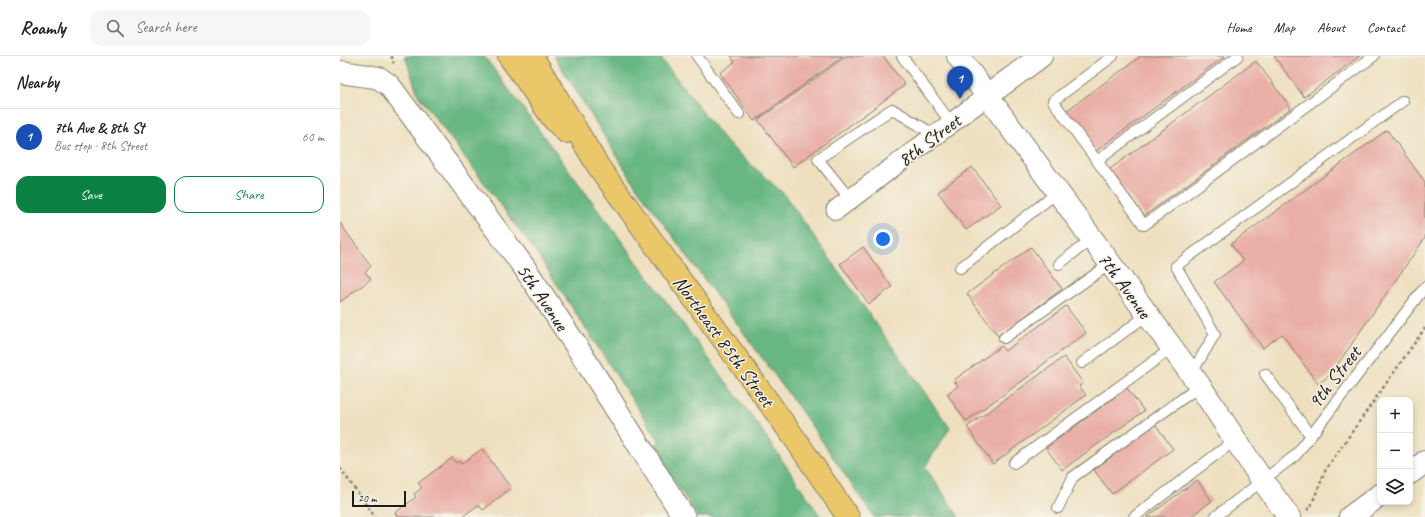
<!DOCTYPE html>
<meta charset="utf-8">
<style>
:root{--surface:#fff;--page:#f6f6f6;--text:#202124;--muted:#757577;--line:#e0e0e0;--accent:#0b8043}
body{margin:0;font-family:Caveat,sans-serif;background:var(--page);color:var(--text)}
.controls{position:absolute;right:12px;bottom:12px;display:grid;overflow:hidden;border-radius:8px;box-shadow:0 2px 6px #0003}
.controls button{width:36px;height:36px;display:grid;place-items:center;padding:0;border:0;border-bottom:1px solid var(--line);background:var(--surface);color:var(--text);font:20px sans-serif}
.scale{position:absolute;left:12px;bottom:10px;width:54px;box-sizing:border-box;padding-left:4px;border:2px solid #1c1c1c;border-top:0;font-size:11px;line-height:14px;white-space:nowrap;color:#1c1c1c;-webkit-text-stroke:3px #f7f3e8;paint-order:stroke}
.you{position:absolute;left:543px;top:183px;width:14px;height:14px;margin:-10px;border:3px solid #fff;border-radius:50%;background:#1a73e8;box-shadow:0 0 0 6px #1a73e833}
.badge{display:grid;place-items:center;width:26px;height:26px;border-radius:50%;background:var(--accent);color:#fff;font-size:13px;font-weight:700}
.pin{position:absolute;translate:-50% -33px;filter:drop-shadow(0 1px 2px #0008)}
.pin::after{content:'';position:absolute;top:21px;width:14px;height:12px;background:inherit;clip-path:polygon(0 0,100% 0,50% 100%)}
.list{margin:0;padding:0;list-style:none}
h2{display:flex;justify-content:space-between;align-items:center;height:52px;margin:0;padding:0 16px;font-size:17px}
h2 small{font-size:13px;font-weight:400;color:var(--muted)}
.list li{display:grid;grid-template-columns:26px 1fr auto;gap:12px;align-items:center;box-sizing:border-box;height:56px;padding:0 16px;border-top:1px solid var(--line)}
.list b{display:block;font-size:15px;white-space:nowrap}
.list p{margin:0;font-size:13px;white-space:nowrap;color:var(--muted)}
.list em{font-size:13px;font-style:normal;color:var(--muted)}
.actions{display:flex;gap:8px;padding:12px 16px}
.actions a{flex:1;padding:9px 0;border:1px solid var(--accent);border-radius:12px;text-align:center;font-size:14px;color:var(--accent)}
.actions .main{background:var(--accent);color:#fff}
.icon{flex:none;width:22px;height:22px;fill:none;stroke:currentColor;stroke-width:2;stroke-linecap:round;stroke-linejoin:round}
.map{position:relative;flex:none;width:1085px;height:461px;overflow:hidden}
header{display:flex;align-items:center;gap:24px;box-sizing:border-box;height:56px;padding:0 20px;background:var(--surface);border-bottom:1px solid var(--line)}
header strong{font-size:19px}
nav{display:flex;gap:22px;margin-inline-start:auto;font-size:14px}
.search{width:280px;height:36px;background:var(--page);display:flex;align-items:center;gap:10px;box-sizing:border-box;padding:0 14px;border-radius:12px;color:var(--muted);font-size:15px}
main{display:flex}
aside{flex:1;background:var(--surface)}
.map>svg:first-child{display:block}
</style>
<header>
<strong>Roamly</strong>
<div class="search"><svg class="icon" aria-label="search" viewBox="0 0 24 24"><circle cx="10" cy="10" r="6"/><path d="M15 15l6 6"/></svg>Search here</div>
<nav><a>Home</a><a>Map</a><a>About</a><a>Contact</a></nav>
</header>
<main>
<aside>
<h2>Nearby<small></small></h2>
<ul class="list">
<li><span class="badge" style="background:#1a4fb4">1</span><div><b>7th Ave &amp; 8th St</b><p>Bus stop · 8th Street</p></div><em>60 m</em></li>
</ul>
<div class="actions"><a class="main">Save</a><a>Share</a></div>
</aside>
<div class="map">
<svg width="1085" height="461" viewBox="0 0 1085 461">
<rect width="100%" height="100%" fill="#f7f3e8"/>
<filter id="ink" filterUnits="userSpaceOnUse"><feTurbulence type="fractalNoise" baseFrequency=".025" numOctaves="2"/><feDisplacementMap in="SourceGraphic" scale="8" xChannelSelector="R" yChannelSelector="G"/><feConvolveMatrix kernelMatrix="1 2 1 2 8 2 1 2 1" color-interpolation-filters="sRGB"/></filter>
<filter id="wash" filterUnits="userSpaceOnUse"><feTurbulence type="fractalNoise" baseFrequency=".012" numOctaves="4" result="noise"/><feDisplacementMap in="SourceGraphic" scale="16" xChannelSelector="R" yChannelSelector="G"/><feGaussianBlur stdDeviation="0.9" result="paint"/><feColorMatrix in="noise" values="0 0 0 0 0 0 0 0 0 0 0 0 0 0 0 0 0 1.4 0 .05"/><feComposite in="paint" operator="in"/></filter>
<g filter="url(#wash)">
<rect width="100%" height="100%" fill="#eee0bf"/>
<g fill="#68b782" stroke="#426a4f">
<polygon points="65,0 144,0 416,366 481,461 358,461 312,390 320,386 193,192 78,39"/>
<polygon points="214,0 319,0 386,86 444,138 610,372 585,411 619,461 534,461 464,359 295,129"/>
</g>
<g id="blocks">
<g fill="#e9aea5">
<polygon points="391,0 503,0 414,65 380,17 395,6"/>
<polygon points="506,0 543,0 565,29 453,111 418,64"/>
<polygon points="801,0 885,0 756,95 726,55"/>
<polygon points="934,0 1020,0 964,41"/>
<polygon points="916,5 951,52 804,160 770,113"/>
<polygon points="1047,74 1085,126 1085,182 990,319 978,328 942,278 923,292 874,226 903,205 891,188"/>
<polygon points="632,111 661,149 626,174 598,136"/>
<polygon points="0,167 31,210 25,216 31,223 0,246"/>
<polygon points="523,191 552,231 529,248 500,208"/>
<polygon points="691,191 722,233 658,280 627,238"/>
<polygon points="726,250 746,277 698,312 699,313 626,365 607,338 618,330 614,324 661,290 665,295"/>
<polygon points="724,301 743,327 739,330 746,339 653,408 627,371"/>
<polygon points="787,332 804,355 722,414 706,392"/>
<polygon points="815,368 833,393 772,438 754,414"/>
<polygon points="142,393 171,432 143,454 138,449 122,461 58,461 55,457 76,441 74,438 82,432 78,427 112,402 116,407 119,405 121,408"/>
<polygon points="857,424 872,445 850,461 807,461"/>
</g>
</g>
</g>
<g filter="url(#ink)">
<use href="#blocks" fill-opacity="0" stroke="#857e6e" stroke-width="1"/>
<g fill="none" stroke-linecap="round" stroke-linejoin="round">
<defs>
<g id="service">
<polyline points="357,0 399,58"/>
<polyline points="562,0 611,67"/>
<polyline points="773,0 713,45 804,169 1034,0"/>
<polyline points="757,105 898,0"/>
<polyline points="510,143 478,103 552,53 595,79"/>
<polyline points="719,208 752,183"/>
<polyline points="620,212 718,136"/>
<polyline points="664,282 770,208"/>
<polyline points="742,307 807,259"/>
<polyline points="851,318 875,278 836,210 1063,45"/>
<polyline points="925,318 971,380"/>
<polyline points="674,407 832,292"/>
<polyline points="718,452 733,421 860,330"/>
<polyline points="794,461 895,384"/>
<polyline points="875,461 956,399 1085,231"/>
</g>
<polyline id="minor" points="496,154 647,40"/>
<g id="tertiary">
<polyline points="618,0 860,330 922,424 949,461"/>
<polyline points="0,16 28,20 39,22 49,29 184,211 237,291 344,461"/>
<polyline points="647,40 701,0"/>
<polyline points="1070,417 1085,406"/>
<polyline points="1010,461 1040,439"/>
</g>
<g id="primary">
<polyline points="169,0 214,64 226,76"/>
<polyline points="192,0 258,110 458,387 508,461"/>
</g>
</defs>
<use href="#service" stroke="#857e6e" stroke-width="12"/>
<use href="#minor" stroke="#857e6e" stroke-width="21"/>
<use href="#tertiary" stroke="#857e6e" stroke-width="24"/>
<use href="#primary" stroke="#857e6e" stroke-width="24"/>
<g stroke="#857e6e" stroke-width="2.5" stroke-dasharray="3 3" stroke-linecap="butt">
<polyline points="52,0 52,5 54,7"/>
<polyline points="0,412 35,461"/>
<polyline points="967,454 971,450 986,413 1085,272"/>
</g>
<use href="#service" stroke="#fff" stroke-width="10"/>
<use href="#minor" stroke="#fff" stroke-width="19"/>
<use href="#tertiary" stroke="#fff" stroke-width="22"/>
<use href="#primary" stroke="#eac769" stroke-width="22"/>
</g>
</g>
<g text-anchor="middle" stroke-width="3" stroke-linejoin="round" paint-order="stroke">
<g font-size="20" fill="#1c1c1c" stroke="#f7f3e8">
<text transform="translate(589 84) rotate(-37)" y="7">8th Street</text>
<text transform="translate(785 229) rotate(54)" y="7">7th Avenue</text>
<text transform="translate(203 241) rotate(56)" y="7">5th Avenue</text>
<text transform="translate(384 285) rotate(54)" y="7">Northeast 85th Street</text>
<text transform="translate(994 321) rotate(-52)" y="7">9th Street</text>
</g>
</g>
</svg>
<div class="controls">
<button>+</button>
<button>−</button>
<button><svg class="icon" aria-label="layers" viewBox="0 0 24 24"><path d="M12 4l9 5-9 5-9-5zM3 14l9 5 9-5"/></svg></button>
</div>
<div class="scale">20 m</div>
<div class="you"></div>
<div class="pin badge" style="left:620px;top:43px;background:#1a4fb4">1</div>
</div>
</main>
